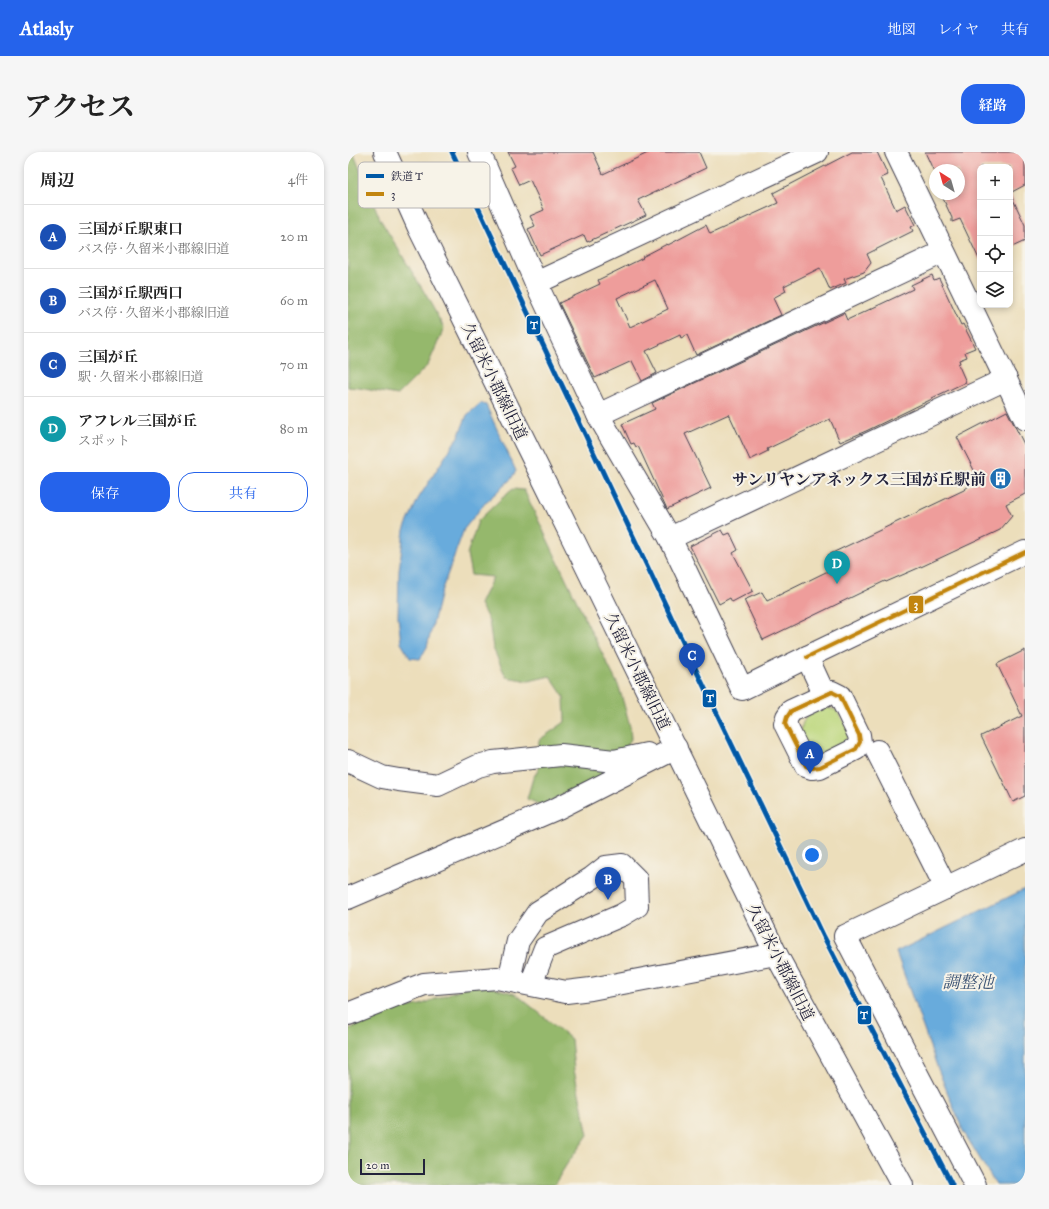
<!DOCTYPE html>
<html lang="ja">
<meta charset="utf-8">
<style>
:root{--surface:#fff;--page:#f6f6f6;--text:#222;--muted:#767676;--line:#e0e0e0;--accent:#2563eb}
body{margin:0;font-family:"IM FELL Great Primer","Noto Serif JP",serif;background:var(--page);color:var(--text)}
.controls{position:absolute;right:12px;top:12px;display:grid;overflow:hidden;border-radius:8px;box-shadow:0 2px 6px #0003}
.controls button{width:36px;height:36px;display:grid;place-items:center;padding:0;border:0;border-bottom:1px solid var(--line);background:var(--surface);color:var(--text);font:20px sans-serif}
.compass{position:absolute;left:581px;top:12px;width:36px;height:36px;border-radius:50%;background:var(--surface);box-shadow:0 2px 6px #0003;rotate:323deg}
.scale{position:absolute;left:12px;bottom:10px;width:65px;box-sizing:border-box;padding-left:4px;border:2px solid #22223b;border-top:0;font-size:11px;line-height:14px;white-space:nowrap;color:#22223b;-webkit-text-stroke:3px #f7f3e8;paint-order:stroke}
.you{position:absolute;left:464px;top:703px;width:14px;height:14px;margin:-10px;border:3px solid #fff;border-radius:50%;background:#1a73e8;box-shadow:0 0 0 6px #1a73e833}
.badge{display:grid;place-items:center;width:26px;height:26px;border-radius:50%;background:var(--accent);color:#fff;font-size:13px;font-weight:700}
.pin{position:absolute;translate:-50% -33px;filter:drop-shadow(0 1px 2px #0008)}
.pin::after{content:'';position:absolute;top:21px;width:14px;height:12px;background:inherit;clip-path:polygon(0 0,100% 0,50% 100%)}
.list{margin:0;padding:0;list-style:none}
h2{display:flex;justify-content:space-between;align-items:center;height:52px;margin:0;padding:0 16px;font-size:17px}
h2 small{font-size:13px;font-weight:400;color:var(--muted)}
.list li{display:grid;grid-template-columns:26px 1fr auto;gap:12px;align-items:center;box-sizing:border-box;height:64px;padding:0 16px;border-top:1px solid var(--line)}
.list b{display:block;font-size:15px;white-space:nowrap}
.list p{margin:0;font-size:13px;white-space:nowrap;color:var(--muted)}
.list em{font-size:13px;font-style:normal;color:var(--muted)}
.actions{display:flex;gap:8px;padding:12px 16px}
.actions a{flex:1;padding:9px 0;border:1px solid var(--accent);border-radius:16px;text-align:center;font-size:14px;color:var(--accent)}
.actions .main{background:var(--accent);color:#fff}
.icon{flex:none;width:22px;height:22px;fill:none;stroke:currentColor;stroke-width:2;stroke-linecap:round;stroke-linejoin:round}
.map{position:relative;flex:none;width:677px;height:1033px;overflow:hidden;border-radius:16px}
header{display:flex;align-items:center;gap:24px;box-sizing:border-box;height:56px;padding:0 20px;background:var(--accent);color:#fff}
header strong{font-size:19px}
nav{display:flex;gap:22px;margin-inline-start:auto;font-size:14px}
.intro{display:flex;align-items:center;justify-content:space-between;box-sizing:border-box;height:96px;padding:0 24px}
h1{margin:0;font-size:28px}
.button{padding:10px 18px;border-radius:16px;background:var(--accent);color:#fff;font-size:14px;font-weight:700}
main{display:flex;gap:24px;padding:0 24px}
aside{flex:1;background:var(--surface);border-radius:16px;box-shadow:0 2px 6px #0003}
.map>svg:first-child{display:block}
</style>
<header>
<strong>Atlasly</strong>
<nav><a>地図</a><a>レイヤ</a><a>共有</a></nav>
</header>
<div class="intro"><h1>アクセス</h1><a class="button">経路</a></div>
<main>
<aside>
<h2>周辺<small>4件</small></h2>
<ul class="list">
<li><span class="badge" style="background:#1a4fb4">A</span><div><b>三国が丘駅東口</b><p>バス停 · 久留米小郡線旧道</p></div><em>20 m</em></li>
<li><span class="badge" style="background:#1a4fb4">B</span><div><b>三国が丘駅西口</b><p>バス停 · 久留米小郡線旧道</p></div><em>60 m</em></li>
<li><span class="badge" style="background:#1a4fb4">C</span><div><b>三国が丘</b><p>駅 · 久留米小郡線旧道</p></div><em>70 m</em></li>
<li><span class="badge" style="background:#0f9aa8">D</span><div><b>アフレル三国が丘</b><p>スポット</p></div><em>80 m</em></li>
</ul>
<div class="actions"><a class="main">保存</a><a>共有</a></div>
</aside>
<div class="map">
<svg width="677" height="1033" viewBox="0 0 677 1033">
<rect width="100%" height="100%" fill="#f7f3e8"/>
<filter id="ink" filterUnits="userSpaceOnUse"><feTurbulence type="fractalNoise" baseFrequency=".025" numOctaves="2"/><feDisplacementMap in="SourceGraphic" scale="8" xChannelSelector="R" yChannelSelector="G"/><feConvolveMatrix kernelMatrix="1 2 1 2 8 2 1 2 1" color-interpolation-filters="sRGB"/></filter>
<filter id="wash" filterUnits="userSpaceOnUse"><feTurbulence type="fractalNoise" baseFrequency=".012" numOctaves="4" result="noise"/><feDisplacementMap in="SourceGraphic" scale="16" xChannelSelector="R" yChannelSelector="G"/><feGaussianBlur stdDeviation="0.9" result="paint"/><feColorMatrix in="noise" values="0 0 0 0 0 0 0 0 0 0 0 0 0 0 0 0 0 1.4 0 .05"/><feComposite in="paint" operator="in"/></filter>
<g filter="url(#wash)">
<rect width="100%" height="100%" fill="#ecdebb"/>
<path fill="#bcd77c" stroke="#6f7c5c" d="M471,556h8l9,2 13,20c-4,20 -11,18 -28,25 -25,-8 -27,-37 -2,-47z"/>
<g fill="#95b86c" stroke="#5c6d54">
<polygon points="0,0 5,0 32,67 78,143 96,176 80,213 50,243 11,236 0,235"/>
<polygon points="165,337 176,338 241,475 271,535 282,574 283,587 261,622 193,653 179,647 185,626 190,618 191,588 217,570 216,545 202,524 181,529 158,525 145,496 141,469 132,452 145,425 123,423 119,402 130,369 153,347"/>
<polygon points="128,831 168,842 223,887 226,918 240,983 219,1012 206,1033 0,1033 0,878 32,860 72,853"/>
</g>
<g fill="#67abdc" stroke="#44668c">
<polygon points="133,251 138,253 168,319 163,327 138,350 116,377 93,440 79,495 72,507 62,506 53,491 50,464 51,419 56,378 70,347 111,283 119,263"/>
<polygon points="677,737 677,1033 648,1033 615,979 590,917 548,800"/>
</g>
<g id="blocks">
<g fill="#ee9d9b" fill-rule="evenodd">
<polygon points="160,0 245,0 255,22 302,0 351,0 358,16 290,48 298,63 239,90 236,83 192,103 180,77 187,74 182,64 196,58 182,28 171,33 163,16 167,14"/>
<path d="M504,0h25l11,23 -7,3 15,32 9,-5 10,20 -4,2 2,4 -46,23 4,9 -7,9 -20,7 2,4 -16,7 -10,-22 -36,18 2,5 -13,7 8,17 -85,40 -9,-20 -6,3 -1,-3 -34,16 11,22 -15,8 -10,-20 -37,17 -36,-75 41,-19 -2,-4 45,-22 -1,-1 25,-13 1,1 38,-20 4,9 68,-31 -5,-10zM307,128l13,29 -38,18 -13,-29z"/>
<polygon points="577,0 677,0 677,33 662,41 662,15 632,15 632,109 612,67 604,70 604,66 593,42 611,42 611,18 587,18 587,22"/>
<polygon points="662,41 677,73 677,89 662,96"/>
<polygon points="584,123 586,128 591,126 613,173 615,172 627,196 617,200 619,205 611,208 612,211 610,212 618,230 584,246 584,247 518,279 492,290 482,267 419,297 420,299 402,308 381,262 337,282 363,336 319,357 290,294 288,295 286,291 283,292 274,272 307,257 304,251 496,161 499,168 565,137 563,133"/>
<polygon points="659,259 677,294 677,342 658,352 664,364 652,378 575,414 538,430 537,429 415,488 396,448 414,440 419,449 482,418 479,415 484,412 480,403 616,338 630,326 609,285"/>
<polygon points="374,378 377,383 382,381 390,398 385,401 405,439 384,450 382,446 371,452 342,394"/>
<polygon points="677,498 677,644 665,650 633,584 674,564 649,512"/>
</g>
</g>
</g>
<g filter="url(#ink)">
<use href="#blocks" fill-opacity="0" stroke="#403e4e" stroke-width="1"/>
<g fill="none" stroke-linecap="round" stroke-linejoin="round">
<defs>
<g id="minor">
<polyline points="37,0 71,76 224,385 428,802 554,1033"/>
<polyline points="131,0 188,131 469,0"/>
<polyline points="548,0 677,267"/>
<polyline points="188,131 250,263 322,386 394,537 459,505 677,400"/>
<polyline points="250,263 595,100"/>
<polyline points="322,386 658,227"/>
<polyline points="459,505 477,544"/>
<polygon points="484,540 492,544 511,583 512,590 508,597 472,615 464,616 458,614 437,572 439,565 443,559"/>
<polyline points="529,599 598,736"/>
<polyline points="0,609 34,625 51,628 90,633 130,614 145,610 213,603 266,609 299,602"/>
<polyline points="0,746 210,656 328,596"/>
<polyline points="161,828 170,789 190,760 244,726 258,715 274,713 288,727 289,754 274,763 197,796 183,832"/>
<polyline points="0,862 76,832 149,826 218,840 243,837 428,802"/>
<polyline points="627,1033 497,784 677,698"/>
</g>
</defs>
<use href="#minor" stroke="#403e4e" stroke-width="24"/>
<use href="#minor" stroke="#fff" stroke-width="22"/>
<defs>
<g id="bus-1">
<polyline points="459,505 677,400"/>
<polyline points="443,559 439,565 437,572 458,614 464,616 472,615 508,597 512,590 511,583 492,544 484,540"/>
<polyline points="443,559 484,540"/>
<polyline points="443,559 484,540"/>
</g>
</defs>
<use href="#bus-1" stroke="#f7f3e8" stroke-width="7"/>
<use href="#bus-1" stroke="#c2850f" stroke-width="4"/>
<defs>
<polyline id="rail-1" points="104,0 350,522 476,785 604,1033"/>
</defs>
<use href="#rail-1" stroke="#f7f3e8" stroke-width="8"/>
<use href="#rail-1" stroke="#0059a6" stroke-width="5"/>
</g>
</g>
<defs>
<symbol id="building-disc" viewBox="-11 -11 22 22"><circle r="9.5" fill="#1f6fb2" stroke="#f7f3e8"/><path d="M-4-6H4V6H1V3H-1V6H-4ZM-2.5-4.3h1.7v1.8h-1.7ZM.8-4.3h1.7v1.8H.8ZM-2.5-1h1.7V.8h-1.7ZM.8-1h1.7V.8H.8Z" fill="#fff"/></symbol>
</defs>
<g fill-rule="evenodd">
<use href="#building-disc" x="640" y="314" width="25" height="25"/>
</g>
<g text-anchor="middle" stroke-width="4" stroke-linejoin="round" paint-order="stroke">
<g font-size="16" fill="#22223b" stroke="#f7f3e8">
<text transform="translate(147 229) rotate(64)" y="6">久留米小郡線旧道</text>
<text transform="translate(290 519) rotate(64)" y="6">久留米小郡線旧道</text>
<text transform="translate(433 810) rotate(63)" y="6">久留米小郡線旧道</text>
</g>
<g font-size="16" font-weight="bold" fill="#22223b" stroke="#f7f3e8" text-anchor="end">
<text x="638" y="333">サンリヤンアネックス三国が丘駅前</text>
</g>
<g font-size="17" font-style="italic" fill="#3a5273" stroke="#f7f3e8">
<text x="620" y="836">調整池</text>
</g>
</g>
<rect x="10" y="10" width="132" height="46" rx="6" fill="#f7f3e8" stroke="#b7b4b4" stroke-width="1"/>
<rect x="18" y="22" width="18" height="4" fill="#0059a6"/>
<rect x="18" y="40" width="18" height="4" fill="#c2850f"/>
<g font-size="11" fill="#22223b">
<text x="43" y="28">鉄道 T</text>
<text x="43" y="46">3</text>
</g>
<g stroke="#f7f3e8" stroke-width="1.5">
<rect x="178" y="163" width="15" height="20" rx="4" fill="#0059a6"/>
<rect x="560" y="443" width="16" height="19" rx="4" fill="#c2850f"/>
<rect x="354" y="537" width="15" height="19" rx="4" fill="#0059a6"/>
<rect x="509" y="853" width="15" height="20" rx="4" fill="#0059a6"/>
</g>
<g font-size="11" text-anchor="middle" font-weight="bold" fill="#fff">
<text x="186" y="177">T</text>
<text x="568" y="456">3</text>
<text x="362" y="550">T</text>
<text x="516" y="867">T</text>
</g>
</svg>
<div class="controls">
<button>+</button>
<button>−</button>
<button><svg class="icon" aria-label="locate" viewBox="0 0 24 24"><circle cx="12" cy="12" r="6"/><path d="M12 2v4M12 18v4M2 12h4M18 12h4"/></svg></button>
<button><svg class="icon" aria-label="layers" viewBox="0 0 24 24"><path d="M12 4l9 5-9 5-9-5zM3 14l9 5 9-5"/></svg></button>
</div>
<svg class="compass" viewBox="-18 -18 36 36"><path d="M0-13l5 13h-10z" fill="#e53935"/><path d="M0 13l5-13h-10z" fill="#767676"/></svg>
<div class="scale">20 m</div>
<div class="you"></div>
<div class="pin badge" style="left:462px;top:622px;background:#1a4fb4">A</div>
<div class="pin badge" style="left:260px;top:748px;background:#1a4fb4">B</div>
<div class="pin badge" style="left:344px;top:524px;background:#1a4fb4">C</div>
<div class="pin badge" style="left:489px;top:432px;background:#0f9aa8">D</div>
</div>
</main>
